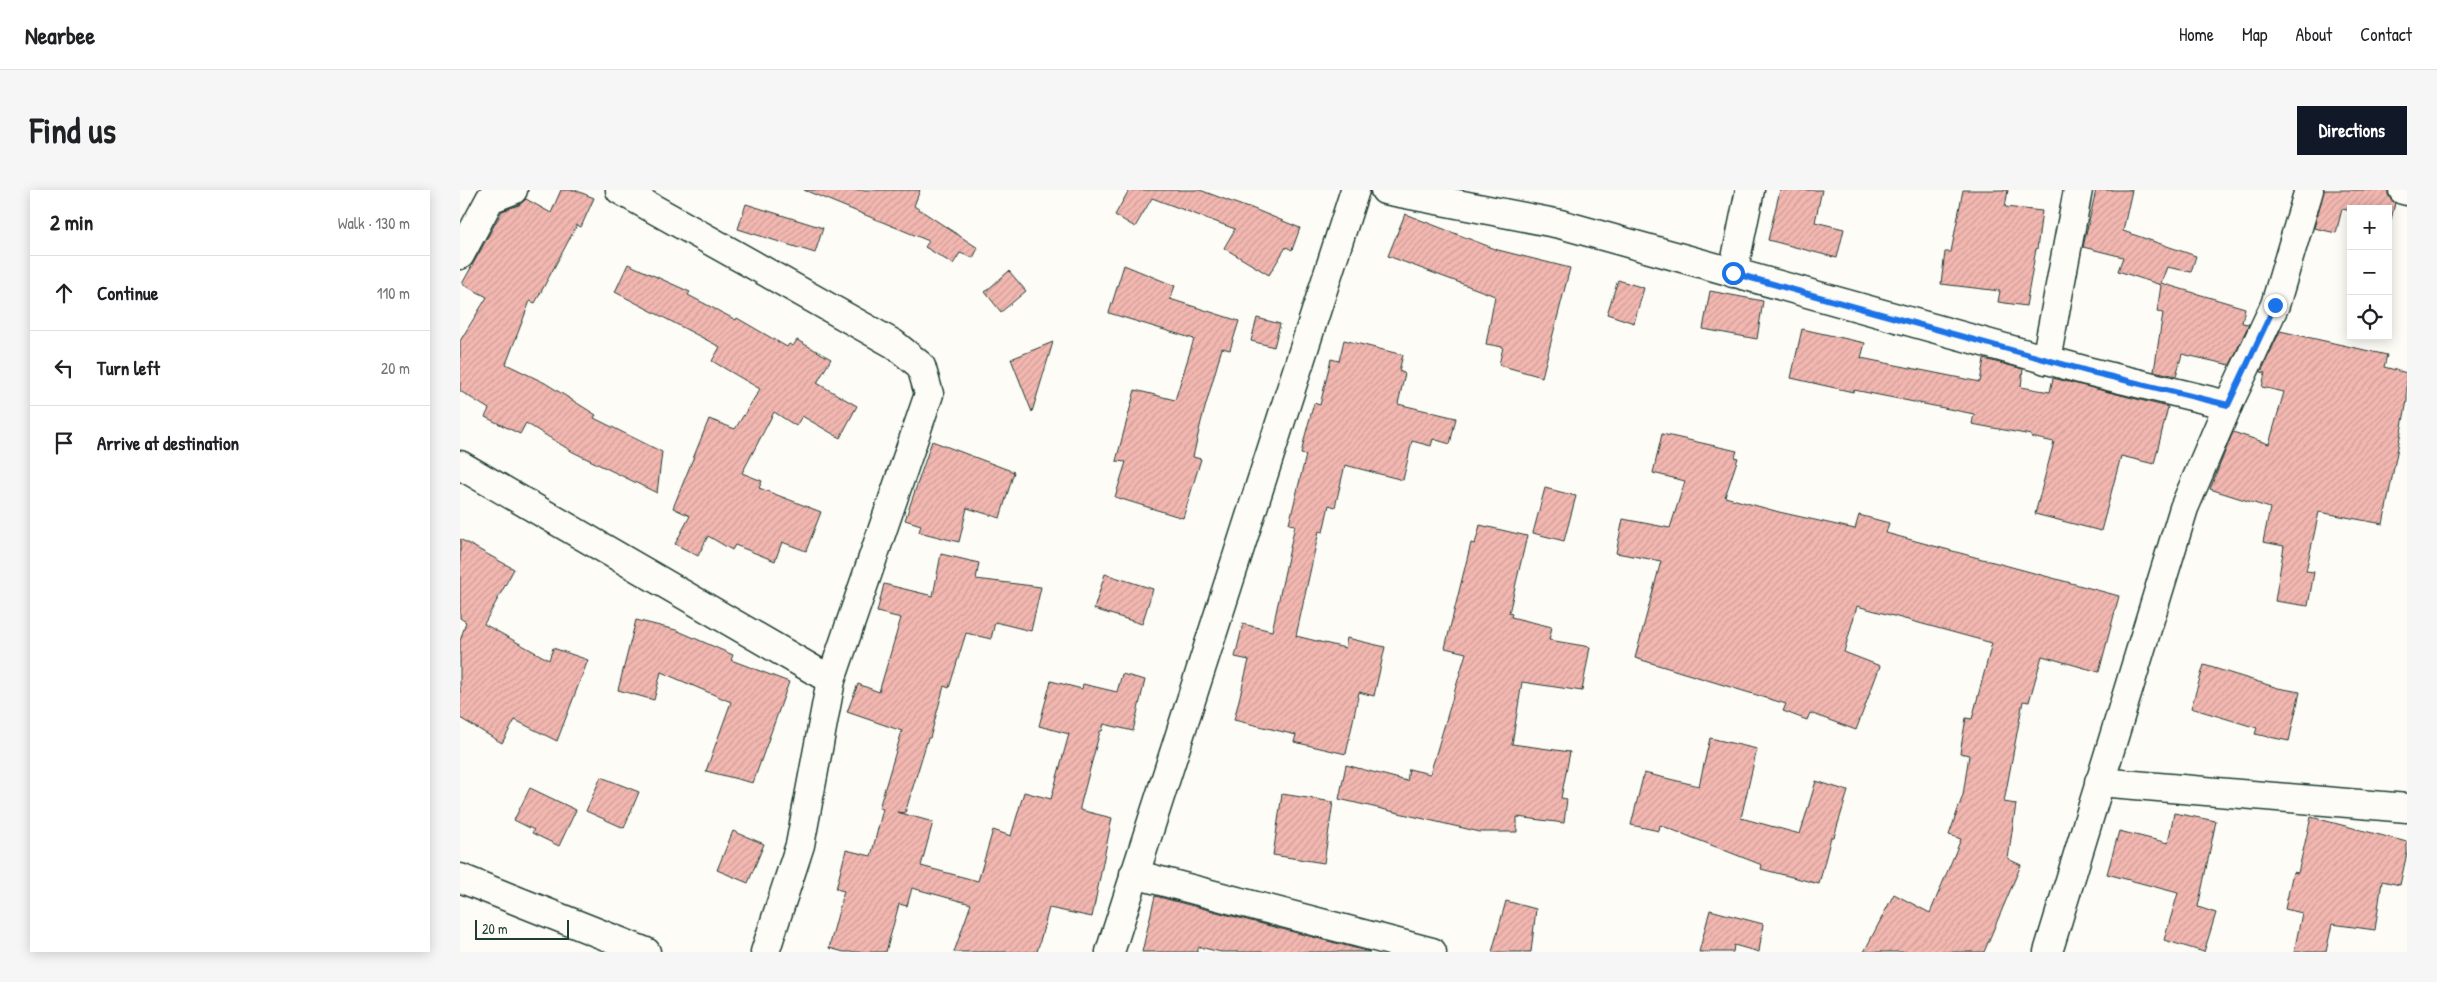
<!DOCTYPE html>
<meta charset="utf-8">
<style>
:root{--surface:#fff;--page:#f6f6f6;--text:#202124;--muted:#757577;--line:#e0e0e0;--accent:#111827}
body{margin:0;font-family:"Patrick Hand",sans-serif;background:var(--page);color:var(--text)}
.controls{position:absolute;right:15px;top:15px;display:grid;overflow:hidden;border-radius:0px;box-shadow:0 2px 12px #0003}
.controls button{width:45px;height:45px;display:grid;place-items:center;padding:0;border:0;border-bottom:1px solid var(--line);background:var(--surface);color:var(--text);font:25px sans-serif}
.scale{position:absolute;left:15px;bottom:12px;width:94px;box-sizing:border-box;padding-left:5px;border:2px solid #1f3d34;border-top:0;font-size:14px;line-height:18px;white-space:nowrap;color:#1f3d34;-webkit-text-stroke:4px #fdfcf7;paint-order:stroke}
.stop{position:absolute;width:15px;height:15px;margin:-11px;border:4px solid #1a73e8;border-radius:50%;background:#fff}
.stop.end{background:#1a73e8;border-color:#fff;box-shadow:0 1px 5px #0008}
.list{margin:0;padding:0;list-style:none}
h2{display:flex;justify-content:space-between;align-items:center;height:65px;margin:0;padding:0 20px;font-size:21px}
h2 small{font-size:16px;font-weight:400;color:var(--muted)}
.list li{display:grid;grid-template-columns:32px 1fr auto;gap:15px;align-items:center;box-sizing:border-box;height:75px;padding:0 20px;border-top:1px solid var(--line)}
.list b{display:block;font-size:19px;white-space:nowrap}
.list em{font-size:16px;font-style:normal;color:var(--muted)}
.icon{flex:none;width:28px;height:28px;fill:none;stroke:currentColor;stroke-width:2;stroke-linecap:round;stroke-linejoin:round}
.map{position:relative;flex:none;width:1947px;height:762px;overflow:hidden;border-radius:0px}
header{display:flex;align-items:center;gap:30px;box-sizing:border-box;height:70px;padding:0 25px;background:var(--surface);border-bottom:1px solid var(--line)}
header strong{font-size:24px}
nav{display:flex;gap:28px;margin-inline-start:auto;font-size:18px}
.intro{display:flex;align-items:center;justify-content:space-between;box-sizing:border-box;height:120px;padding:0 30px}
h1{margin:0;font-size:35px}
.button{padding:12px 22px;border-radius:0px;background:var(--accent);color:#fff;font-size:18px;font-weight:700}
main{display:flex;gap:30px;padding:0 30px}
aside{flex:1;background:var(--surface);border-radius:0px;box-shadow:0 2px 12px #0003}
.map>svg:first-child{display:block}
</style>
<header>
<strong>Nearbee</strong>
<nav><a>Home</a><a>Map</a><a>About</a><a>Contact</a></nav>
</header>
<div class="intro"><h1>Find us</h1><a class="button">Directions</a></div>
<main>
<aside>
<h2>2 min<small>Walk · 130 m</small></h2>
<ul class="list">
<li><svg class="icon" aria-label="ahead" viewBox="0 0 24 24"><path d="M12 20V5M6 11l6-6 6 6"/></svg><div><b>Continue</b></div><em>110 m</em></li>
<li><svg class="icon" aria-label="left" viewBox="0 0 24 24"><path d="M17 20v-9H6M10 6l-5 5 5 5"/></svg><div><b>Turn left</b></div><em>20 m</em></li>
<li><svg class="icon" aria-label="arrive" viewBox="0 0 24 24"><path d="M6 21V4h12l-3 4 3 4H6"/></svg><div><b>Arrive at destination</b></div></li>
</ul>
</aside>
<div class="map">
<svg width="1947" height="762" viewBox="0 0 1947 762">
<defs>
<pattern id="building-hatch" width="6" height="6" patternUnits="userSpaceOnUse" patternTransform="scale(1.25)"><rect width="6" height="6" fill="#f2b7b0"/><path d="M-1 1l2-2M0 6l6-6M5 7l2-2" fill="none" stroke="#cf9e98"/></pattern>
</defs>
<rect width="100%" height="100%" fill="#fdfcf7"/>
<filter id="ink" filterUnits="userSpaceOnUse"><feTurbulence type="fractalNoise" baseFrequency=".02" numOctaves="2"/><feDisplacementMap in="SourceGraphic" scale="10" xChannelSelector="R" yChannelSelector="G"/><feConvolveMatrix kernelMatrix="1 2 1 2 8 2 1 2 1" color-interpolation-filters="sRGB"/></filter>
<g filter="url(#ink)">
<g fill="url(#building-hatch)" stroke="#1f3d34">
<polygon points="101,0 115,0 134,8 121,37 117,35 75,113 70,111 46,174 85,193 136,225 134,228 202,262 197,303 113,262 66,233 60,244 25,227 29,219 0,201 0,151 27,107 2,94 42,21 59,15 66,9 91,23"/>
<polygon points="344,0 460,0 454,16 518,58 513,68 500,63 493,74 465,57 469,51"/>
<polygon points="669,0 740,0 788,18 789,17 840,38 832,60 826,57 809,85 764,58 775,39 692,8 675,37 655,25"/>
<polygon points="1320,0 1362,0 1355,32 1384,39 1377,68 1308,50"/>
<polygon points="1503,0 1548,0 1545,17 1582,21 1577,59 1576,59 1566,116 1538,112 1540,101 1481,94 1485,62 1491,62"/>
<polygon points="1636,0 1672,0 1663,41 1736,66 1731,82 1707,77 1701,93 1785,118 1782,133 1789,134 1770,175 1722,164 1716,186 1694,181 1703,123 1697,122 1701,95 1658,81 1663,67 1623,57"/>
<polygon points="1864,0 1928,0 1928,5 1935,13 1931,30 1928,29 1928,19 1891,19 1891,21 1882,19 1876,43 1854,38"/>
<polygon points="286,14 363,38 355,63 278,39"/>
<polygon points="945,24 1038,60 1110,78 1082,187 1039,175 1043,157 1026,154 1035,106 928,66"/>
<polygon points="168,74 230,102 228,105 276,130 277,128 327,157 329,154 333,156 337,150 371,169 357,193 397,216 380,248 342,226 336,236 314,222 282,283 302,291 299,298 361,322 346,361 322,352 315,371 275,355 272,360 248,346 238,366 215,354 230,326 213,318 249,229 275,239 300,199 252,171 260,157 155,102"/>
<polygon points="664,75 715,96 710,109 779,131 770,160 762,158 741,232 733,267 741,269 723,328 655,307 666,272 656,271 675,200 715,210 734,149 649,123"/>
<polygon points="549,81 566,101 541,122 525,102"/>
<polygon points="1158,90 1184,98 1174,133 1147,124"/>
<polygon points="1250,101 1303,111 1297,149 1243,139"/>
<polygon points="797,128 820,134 814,157 791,151"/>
<polygon points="1342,139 1405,153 1401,168 1520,192 1524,169 1563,179 1561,197 1590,202 1593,188 1708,217 1694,274 1661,266 1641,341 1575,324 1594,252 1571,247 1571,245 1512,234 1514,224 1394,200 1393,202 1331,188"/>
<polygon points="1820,141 1927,165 1924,177 1947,183 1947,211 1923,334 1859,322 1846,381 1854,382 1848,416 1815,411 1824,356 1803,352 1810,318 1750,299 1773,242 1809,254 1824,202 1802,197 1805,183 1801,182"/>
<polygon points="884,150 943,165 939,181 945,183 938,214 996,228 990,254 973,249 971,256 952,251 943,290 885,275 875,317 869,315 863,342 859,341 836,446 885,458 887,448 925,457 914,506 899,502 886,564 834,552 836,545 774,530 789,470 775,467 783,434 812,441 835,335 829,334 846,265 841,264 845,246 854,213 860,215 871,169 879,171"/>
<polygon points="593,152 572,222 551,169"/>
<polygon points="1202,244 1277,261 1275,267 1278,268 1265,307 1319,322 1395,339 1399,325 1429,333 1426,343 1659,406 1639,482 1582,466 1569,512 1563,511 1544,612 1556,614 1548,669 1561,675 1524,762 1404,762 1434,704 1470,723 1501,649 1489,645 1503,605 1509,565 1500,563 1506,528 1512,529 1532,453 1397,416 1384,462 1420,476 1396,540 1350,523 1347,530 1323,521 1326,514 1175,468 1201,371 1156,363 1163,329 1210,338 1225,291 1193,283"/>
<polygon points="472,251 554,282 540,328 507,318 499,352 459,342 461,335 445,330"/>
<polygon points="1085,298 1116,306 1104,351 1073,343"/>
<polygon points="1020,335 1067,346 1049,423 1052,424 1051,427 1092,437 1089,450 1130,457 1122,501 1062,492 1052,554 1110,562 1101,608 1107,609 1104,633 1057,627 1057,642 1020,642 879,609 886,575 947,591 949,579 970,584 1006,463 985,458 1011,353 1015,354"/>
<polygon points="0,349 54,379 24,434 89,470 93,458 128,470 97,551 55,530 42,553 0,528 0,451 6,432 0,428"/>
<polygon points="481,364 519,373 516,389 581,397 571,441 535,432 531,449 506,443 489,498 484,496 470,548 468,548 445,623 437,622 473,632 461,676 518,691 533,640 551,646 564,602 591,609 609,544 579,536 591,491 622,499 623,494 657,502 662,484 685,490 673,541 644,534 642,541 640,541 620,617 620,620 652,628 632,727 589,718 577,762 494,762 511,714 452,698 447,716 439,714 426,762 384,762 369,758 384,701 376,699 386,660 411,666 423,619 419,618 442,541 387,522 398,494 419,502 441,428 417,422 424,394 473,406"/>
<polygon points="645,384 693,399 682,434 634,419"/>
<polygon points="176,430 216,440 273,465 271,470 329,492 293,593 246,581 271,512 201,482 194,510 158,500"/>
<polygon points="1744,475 1818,498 1840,502 1829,551 1795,544 1797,538 1731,518"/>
<polygon points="1250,548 1297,559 1281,628 1340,644 1356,591 1388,601 1374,647 1371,647 1359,694 1301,679 1302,675 1200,635 1199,641 1171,635 1184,583 1239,596"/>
<polygon points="141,587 179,602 164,638 126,621"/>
<polygon points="70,598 116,620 99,656 72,643 74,640 54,630"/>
<polygon points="822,604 873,612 864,673 813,665"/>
<polygon points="1714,623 1756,631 1738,717 1756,723 1744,762 1704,750 1718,703 1647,684 1659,641 1708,653"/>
<polygon points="1851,627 1947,652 1947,663 1940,695 1922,691 1915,740 1872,734 1866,762 1834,762 1842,723 1825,719 1833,682 1838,683"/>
<polygon points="273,641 304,654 288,693 257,680"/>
<polygon points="695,706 910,762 761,762 739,757 737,762 682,762"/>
<polygon points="1046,711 1076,719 1071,762 1032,762"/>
<polygon points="1250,720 1303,734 1299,762 1274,755 1273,762 1239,762"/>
</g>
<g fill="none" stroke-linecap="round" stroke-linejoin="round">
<defs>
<g id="minor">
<polyline points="160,0 434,154 461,176 469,204 371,490 340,655 305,762"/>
<polyline points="925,0 1100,34 1627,181 1768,215"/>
<polyline points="1943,0 1947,1"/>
<polyline points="0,65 30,9 53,0"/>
<polyline points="1273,83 1290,0"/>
<polyline points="1586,170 1618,0"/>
<polyline points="0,275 371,490"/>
<polyline points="1639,592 1947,618"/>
<polyline points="674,684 972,762"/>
<polyline points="0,688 186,762"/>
<polyline points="650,762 895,0"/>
<polyline points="1588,762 1724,318 1768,215 1815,115 1849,0"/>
</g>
</defs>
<use href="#minor" stroke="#1f3d34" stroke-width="31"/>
<use href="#minor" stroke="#fdfcf7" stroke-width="28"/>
</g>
</g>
<g fill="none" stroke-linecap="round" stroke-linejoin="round" filter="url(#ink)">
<polyline stroke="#1a73e8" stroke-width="6" points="1273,83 1627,181 1768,215 1815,115"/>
</g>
</svg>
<div class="controls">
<button>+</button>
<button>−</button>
<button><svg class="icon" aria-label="locate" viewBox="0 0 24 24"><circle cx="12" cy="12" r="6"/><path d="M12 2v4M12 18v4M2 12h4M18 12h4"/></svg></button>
</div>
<div class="scale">20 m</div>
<div class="stop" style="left:1273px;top:83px"></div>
<div class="stop end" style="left:1815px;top:115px"></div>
</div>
</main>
